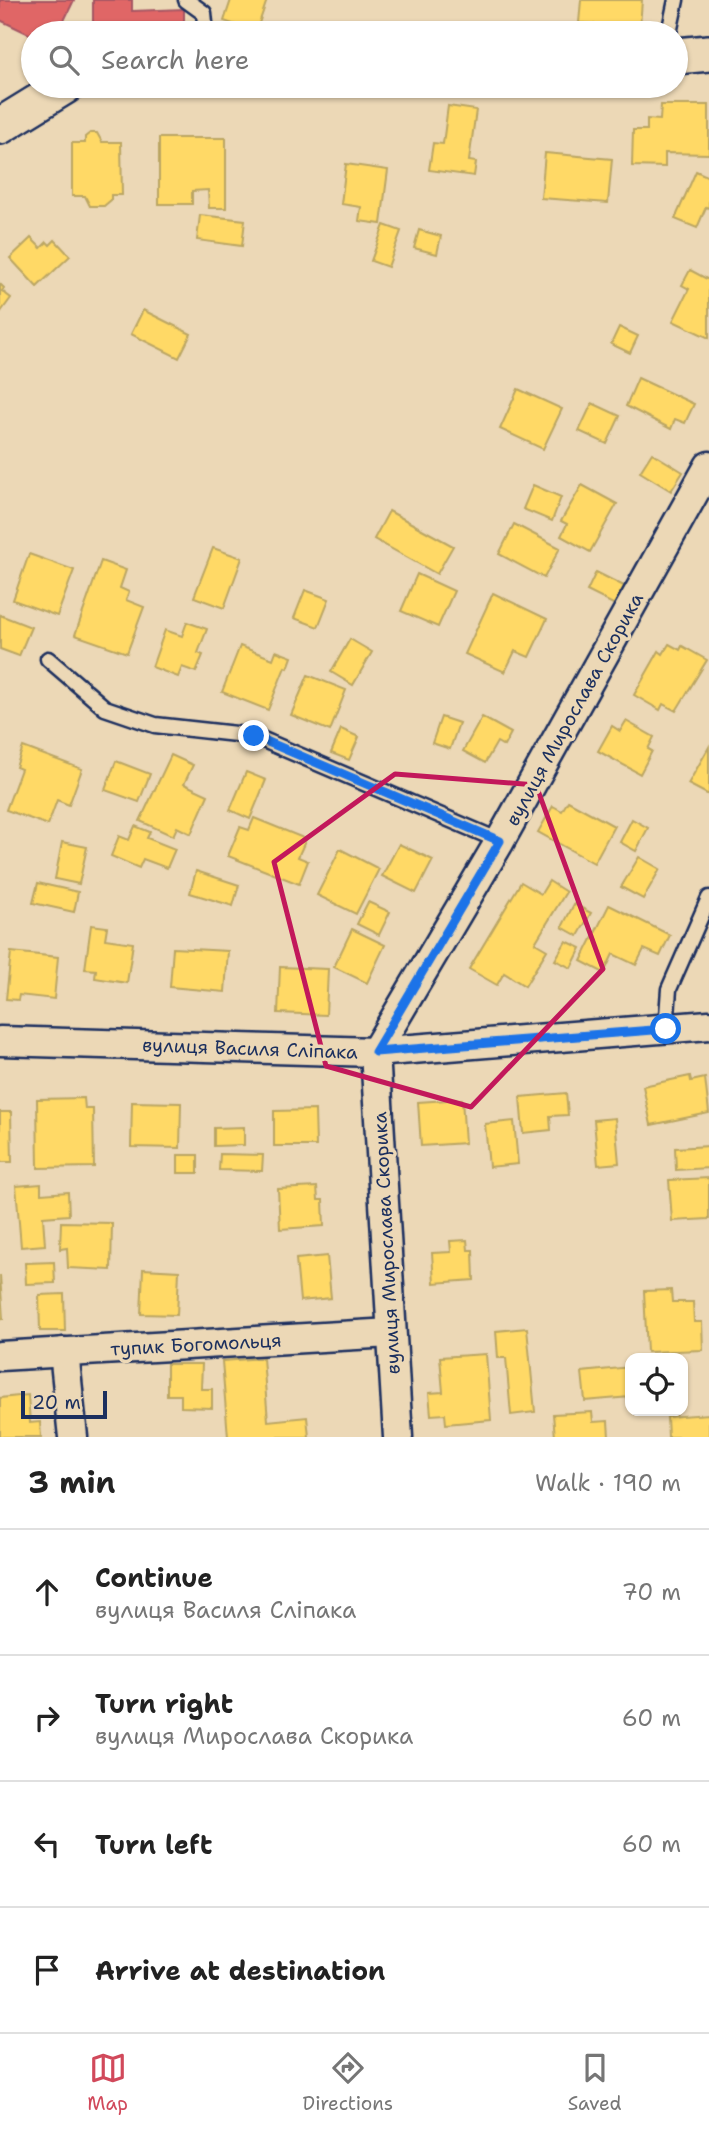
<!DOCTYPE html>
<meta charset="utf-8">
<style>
:root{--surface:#fff;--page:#f6f6f6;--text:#222;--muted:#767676;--line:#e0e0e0;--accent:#d1495b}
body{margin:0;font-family:"Shantell Sans",sans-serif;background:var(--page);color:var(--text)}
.controls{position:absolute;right:21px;bottom:21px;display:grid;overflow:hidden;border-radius:14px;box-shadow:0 2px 5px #0004}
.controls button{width:63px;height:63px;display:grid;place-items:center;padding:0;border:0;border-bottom:2px solid var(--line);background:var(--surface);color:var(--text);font:35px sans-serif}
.scale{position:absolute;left:21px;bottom:18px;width:86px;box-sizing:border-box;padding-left:7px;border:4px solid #1b2f5e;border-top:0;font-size:19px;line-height:24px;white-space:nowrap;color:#1b2f5e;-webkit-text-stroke:5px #ecd8b6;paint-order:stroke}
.stop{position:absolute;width:21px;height:21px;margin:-16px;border:5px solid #1a73e8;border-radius:50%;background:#fff}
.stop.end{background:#1a73e8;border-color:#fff;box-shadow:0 2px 7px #0008}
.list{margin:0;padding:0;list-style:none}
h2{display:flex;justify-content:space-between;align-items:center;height:91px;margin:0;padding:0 28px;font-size:30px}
h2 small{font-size:23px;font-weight:400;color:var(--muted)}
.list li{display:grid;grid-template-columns:46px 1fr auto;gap:21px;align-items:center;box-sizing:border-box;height:126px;padding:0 28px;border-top:2px solid var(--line)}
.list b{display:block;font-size:26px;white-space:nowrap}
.list p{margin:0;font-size:23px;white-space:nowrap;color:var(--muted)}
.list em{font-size:23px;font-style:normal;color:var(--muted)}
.icon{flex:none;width:38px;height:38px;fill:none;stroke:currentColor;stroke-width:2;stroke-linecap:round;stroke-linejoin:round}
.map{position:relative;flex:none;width:709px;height:1437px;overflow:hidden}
.search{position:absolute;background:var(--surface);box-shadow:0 2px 5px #0004;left:21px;right:21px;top:21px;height:77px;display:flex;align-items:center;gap:18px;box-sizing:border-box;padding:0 24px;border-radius:38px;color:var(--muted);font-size:26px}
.sheet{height:595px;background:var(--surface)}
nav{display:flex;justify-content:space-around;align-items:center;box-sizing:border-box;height:98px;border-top:2px solid var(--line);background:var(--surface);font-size:19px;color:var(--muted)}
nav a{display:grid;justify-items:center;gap:4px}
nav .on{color:var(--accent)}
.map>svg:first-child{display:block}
</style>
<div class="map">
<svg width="709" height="1437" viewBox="0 0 709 1437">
<rect width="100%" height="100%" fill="#ecd8b6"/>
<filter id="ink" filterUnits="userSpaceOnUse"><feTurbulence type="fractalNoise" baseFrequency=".0143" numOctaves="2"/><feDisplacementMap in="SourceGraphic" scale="14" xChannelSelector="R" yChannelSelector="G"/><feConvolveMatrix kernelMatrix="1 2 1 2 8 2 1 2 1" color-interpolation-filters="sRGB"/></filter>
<g filter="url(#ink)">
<g fill="#ffd966" stroke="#bba664" stroke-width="2">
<polygon points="231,0 267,0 256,32 224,21"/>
<polygon points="581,0 642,0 640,27 579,23"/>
<polygon points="661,105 709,105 709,154 665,153 665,167 632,166 633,130 647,130 647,119 660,120"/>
<polygon points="448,106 476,110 469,161 476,162 474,176 429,170 433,143 443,144"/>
<polygon points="90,133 97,133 102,142 121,142 122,195 111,195 111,200 104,206 90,206 85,196 72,196 72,143 85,143 85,137"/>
<polygon points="159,138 226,138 226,208 209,208 208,190 192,191 192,204 159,204"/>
<polygon points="545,153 612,159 608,203 541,198"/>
<polygon points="346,164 388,170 381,224 359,221 361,207 341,204"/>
<polygon points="696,171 709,177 709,208 706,207 697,228 675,219"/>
<polygon points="200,215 245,220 242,246 197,240"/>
<polygon points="384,225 401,231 388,267 371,261"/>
<polygon points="419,230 441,236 437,254 414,248"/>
<polygon points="31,238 41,248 47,242 50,245 55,240 70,256 37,287 10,258"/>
<polygon points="690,270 709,280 709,338 673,321 689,289 682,285"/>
<polygon points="0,284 4,288 2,291 11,298 0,313"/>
<polygon points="143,310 191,334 179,358 131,334"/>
<polygon points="619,327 638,336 630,353 611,344"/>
<polygon points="638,378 694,404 685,423 675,419 671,429 626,406"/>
<polygon points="518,389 562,409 543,449 500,429"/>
<polygon points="592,403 620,416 607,444 579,431"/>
<polygon points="652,453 683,472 671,491 640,472"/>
<polygon points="533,485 561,497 552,521 523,509"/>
<polygon points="582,485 617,504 590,552 561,536 567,524 561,521"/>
<polygon points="389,511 453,546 437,574 374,539"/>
<polygon points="514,524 560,548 544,578 499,554"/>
<polygon points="213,548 242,558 224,608 194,597"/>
<polygon points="29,554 74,570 57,616 13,600"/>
<polygon points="101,561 126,570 120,588 129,592 126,600 144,607 127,653 75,635"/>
<polygon points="596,572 630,589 621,608 587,591"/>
<polygon points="417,574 454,591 438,627 401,611"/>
<polygon points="305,590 329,599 318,627 294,618"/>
<polygon points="493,593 547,619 529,657 515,651 505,672 465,654"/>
<polygon points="0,615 31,627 19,656 0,649"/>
<polygon points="187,622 207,629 198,653 203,655 196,672 182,667 178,677 152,667 165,630 182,636"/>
<polygon points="350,639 372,652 353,685 331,672"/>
<polygon points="669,644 680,650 682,646 707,660 676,711 663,704 660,710 634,695 659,651 663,654"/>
<polygon points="240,646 273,659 276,651 292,657 288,668 285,667 268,710 222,692"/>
<polygon points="308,675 346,690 330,731 291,715"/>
<polygon points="441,717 459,723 450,749 432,743"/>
<polygon points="482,717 511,733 504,746 497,742 485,763 463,751"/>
<polygon points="626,721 654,737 648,749 652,751 640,774 598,751 612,726 620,731"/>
<polygon points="341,729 359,737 349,760 331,753"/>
<polygon points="23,747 82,769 69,805 57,800 48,825 6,810 21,769 16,767"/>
<polygon points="709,747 709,795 688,784"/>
<polygon points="171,755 193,765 184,784 208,795 191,834 177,827 173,836 140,821"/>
<polygon points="116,761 150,774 139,802 105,790"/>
<polygon points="246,772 266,780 250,819 230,810"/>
<polygon points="568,801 614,826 594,863 538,832 553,806 562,811"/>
<polygon points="254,818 306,839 298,857 308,861 299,884 228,856 240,827 249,830"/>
<polygon points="632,819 648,828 636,851 620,842"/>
<polygon points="135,826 150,832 147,838 175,849 167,868 143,859 139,868 111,856 119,836 129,840"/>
<polygon points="62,842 87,847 79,884 55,879"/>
<polygon points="399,844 433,860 416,893 382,876"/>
<polygon points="340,849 379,869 356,914 317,895"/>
<polygon points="639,857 660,869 643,899 621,887"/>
<polygon points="196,871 239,885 233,906 190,893"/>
<polygon points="549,881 566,892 535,943 547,950 525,986 504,973 497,985 469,969 521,882 541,894"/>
<polygon points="38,883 78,892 74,912 33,903"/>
<polygon points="368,902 390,912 379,935 357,924"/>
<polygon points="574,904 591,913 578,936 562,927"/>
<polygon points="609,905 670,935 660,956 644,949 636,965 613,954 604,973 581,961"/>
<polygon points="91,925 107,927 105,939 133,943 127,983 95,978 96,970 85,969"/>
<polygon points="352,929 385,945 367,983 334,967"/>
<polygon points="566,941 581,948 571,968 555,960"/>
<polygon points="173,948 228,951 225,992 170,987"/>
<polygon points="11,952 58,957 54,999 19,995 18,1000 6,999"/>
<polygon points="280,967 328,969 326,1015 278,1013"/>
<polygon points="690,1076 691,1081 705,1078 709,1113 651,1125 643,1086"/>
<polygon points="566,1093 568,1115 550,1116 551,1130 523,1133 520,1097"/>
<polygon points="84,1098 85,1109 93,1109 94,1167 38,1168 37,1099"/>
<polygon points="462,1099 465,1143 421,1146 418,1102"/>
<polygon points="132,1102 181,1103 180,1148 131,1147"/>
<polygon points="315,1110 316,1146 274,1146 274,1111"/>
<polygon points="0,1112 11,1112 12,1162 0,1162"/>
<polygon points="615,1118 619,1163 598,1165 594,1120"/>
<polygon points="514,1121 518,1164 489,1167 485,1124"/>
<polygon points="244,1127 244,1145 214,1146 214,1128"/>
<polygon points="709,1132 709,1168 676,1170 675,1148 709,1146"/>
<polygon points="220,1154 263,1155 262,1171 219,1170"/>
<rect x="178" y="1155" width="20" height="18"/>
<polygon points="709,1178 709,1219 672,1221 669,1180"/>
<polygon points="41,1184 41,1194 68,1192 69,1215 43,1217 45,1245 21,1247 16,1186"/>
<polygon points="317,1187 318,1200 323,1200 324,1226 280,1229 278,1189"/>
<polygon points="61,1222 112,1223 111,1270 68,1268 67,1248 60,1249"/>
<polygon points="467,1240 468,1250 473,1250 474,1280 434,1283 432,1253 451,1252 450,1241"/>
<polygon points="327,1256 331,1298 300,1301 296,1259"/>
<polygon points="54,1262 55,1283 26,1284 25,1263"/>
<polygon points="143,1269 179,1271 177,1315 141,1314"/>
<polygon points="0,1275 3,1319 0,1319"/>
<polygon points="671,1290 672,1302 693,1302 694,1322 702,1322 703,1350 647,1352 644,1291"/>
<polygon points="64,1294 65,1331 40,1331 39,1295"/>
<polygon points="527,1328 535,1412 511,1415 506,1358 498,1358 496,1331"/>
<polygon points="486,1354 491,1420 446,1424 445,1414 431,1415 429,1393 443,1392 440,1357"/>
<polygon points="263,1358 268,1421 307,1417 309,1437 228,1437 222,1361"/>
<polygon points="167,1364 202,1364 201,1389 212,1389 212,1408 181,1407 181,1395 167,1395"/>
<polygon points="630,1367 630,1397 585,1401 582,1372"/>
<polygon points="28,1395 30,1423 40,1422 41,1437 0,1437 0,1398"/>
<polygon points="592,1412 593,1422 608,1421 609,1437 555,1437 553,1414"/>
<polygon points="709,1414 709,1437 668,1437 667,1417"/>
</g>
<g fill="#e06666" stroke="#a55664" stroke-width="2">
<polygon points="0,0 74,0 58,33 33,33 33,36 0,20"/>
<polygon points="93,0 132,0 132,11 184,9 184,33 93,33"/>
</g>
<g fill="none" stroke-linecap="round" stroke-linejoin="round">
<defs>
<g id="service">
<polyline points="186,0 204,13 206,33"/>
<polyline points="669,33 676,0"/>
<polyline points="48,659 105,708 155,725 254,736 500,841"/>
<polyline points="666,1029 669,989 709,898"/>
</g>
<g id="minor">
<polyline points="0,1041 375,1052 709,1025"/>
<polyline points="64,1352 73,1437"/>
<polyline points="0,1356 391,1333"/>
<polyline points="398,1437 375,1052 500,841 709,466"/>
</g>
<g id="tertiary">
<polyline points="676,56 709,53"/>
<polyline points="0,126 65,86"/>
</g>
</defs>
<use href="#service" stroke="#1b2f5e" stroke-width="19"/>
<use href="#minor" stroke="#1b2f5e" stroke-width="33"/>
<use href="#tertiary" stroke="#1b2f5e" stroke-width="40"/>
<use href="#service" stroke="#ecd8b6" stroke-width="14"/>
<use href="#minor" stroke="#ecd8b6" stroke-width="28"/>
<use href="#tertiary" stroke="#ecd8b6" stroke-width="35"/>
</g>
</g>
<g fill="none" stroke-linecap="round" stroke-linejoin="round" filter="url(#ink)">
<polyline stroke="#1a73e8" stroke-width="9" points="254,736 500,841 375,1052 666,1029"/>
</g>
<path fill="none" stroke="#c2185b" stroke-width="5" stroke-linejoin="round" d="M395,774l141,11 67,184 -132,138 -145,-41 -52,-204z"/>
<g text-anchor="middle" stroke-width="7" stroke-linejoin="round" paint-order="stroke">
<g font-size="19" fill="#1b2f5e" stroke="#ecd8b6">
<text transform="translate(574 709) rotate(-61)" y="7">вулиця Мирослава Скорика</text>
<text transform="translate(250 1048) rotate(2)" y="7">вулиця Василя Сліпака</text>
<text transform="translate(386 1243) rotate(-93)" y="7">вулиця Мирослава Скорика</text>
<text transform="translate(196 1344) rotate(-3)" y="7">тупик Богомольця</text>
</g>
</g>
</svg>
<div class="controls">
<button><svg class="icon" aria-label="locate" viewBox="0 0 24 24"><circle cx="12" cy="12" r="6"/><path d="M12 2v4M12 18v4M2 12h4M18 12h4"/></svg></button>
</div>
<div class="scale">20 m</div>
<div class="stop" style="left:666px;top:1029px"></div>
<div class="stop end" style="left:254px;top:736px"></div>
<div class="search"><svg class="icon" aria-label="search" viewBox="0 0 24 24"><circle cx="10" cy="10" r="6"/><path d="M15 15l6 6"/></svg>Search here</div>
</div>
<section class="sheet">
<h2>3 min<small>Walk · 190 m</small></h2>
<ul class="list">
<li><svg class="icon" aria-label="ahead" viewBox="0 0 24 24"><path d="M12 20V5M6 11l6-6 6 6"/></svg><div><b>Continue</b><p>вулиця Василя Сліпака</p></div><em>70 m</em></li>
<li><svg class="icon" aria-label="right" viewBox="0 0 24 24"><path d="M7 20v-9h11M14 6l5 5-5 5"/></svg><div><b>Turn right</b><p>вулиця Мирослава Скорика</p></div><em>60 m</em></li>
<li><svg class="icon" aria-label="left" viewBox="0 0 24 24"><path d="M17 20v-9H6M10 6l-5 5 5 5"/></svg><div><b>Turn left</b></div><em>60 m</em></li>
<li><svg class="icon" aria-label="arrive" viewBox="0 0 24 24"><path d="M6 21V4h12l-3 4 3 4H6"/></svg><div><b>Arrive at destination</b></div></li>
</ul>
</section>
<nav>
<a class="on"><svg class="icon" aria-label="map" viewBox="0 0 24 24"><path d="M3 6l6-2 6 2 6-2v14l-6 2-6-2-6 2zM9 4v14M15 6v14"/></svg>Map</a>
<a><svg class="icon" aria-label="directions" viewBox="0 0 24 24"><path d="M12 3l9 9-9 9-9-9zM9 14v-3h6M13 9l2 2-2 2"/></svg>Directions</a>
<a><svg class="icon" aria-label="saved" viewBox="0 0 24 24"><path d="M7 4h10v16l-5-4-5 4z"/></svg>Saved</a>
</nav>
